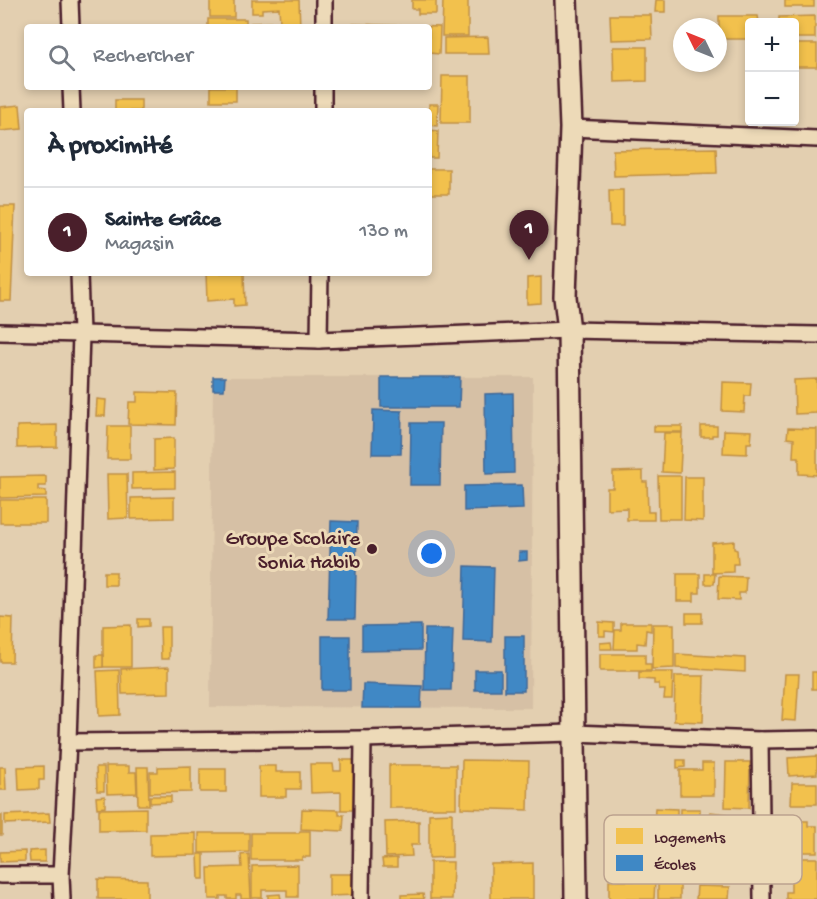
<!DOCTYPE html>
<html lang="fr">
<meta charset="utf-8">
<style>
:root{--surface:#fff;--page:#f6f6f7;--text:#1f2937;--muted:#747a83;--line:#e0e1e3;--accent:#4a1f2b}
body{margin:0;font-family:"Gochi Hand",sans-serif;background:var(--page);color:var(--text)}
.controls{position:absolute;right:18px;top:18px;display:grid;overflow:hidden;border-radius:6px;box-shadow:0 3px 9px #0003}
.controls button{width:54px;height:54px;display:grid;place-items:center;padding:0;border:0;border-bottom:2px solid var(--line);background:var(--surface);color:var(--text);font:30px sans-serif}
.compass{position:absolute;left:673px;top:18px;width:54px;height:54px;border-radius:50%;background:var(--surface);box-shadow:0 3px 9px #0003;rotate:313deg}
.you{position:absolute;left:432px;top:554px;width:21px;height:21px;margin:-15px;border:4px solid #fff;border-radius:50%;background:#1a73e8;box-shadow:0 0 0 9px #1a73e833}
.badge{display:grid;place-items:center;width:39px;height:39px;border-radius:50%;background:var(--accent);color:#fff;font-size:20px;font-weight:700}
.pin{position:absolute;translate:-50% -50px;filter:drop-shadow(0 2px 3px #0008)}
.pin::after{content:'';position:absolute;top:32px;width:21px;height:18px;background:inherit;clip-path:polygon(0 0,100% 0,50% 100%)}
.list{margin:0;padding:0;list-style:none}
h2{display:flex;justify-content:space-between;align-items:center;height:78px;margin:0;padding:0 24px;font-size:26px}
h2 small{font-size:20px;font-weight:400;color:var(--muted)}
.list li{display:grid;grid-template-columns:39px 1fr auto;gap:18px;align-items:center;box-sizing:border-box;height:90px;padding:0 24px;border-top:2px solid var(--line)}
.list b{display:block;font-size:22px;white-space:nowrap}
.list p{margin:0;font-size:20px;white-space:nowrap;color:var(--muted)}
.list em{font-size:20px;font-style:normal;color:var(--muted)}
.icon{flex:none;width:33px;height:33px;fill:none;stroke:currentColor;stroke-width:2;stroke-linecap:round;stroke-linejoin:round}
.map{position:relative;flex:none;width:817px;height:899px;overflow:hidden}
.search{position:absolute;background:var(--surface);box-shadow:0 3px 9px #0003;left:24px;top:24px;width:408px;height:66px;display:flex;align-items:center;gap:15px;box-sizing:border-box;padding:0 21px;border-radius:6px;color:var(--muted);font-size:22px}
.panel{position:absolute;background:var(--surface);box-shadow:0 3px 9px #0003;left:24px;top:108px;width:408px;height:168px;border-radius:6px}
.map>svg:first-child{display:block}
</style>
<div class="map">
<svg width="817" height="899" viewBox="0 0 817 899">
<rect width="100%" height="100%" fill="#e3cfb0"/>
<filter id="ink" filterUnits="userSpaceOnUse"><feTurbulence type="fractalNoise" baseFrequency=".0167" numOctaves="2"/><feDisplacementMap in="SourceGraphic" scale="12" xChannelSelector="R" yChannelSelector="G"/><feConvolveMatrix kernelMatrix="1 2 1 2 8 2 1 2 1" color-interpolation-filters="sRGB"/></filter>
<g filter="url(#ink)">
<polygon fill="#d6c0a5" points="213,377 533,377 531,708 210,707"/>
<g fill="#f2c14e" stroke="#c09044" stroke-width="1.5">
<rect x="210" y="0" width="24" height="17"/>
<polygon points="252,0 299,0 300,27 251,27 251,23 280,22 279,8 262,9 262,13 252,13"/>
<polygon points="412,0 436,0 436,14 418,14 418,9 412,9"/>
<polygon points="443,0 468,0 468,36 442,36"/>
<polygon points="656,0 665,0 665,12 655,12"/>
<rect x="785" y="0" width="29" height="7"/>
<polygon points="610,15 651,15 652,39 611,40"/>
<polygon points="719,16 758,16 759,22 750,22 750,39 719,39"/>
<polygon points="815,16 815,38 794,38 794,22 779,22 779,17"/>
<rect x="208" y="19" width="38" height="8"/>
<polygon points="353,24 440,27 439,54 429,53 429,27 352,27"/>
<polygon points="488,37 489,54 444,54 444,38"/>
<rect x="794" y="44" width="23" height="23"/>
<polygon points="613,47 647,47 647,81 614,82"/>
<polygon points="442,76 470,76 470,123 441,123"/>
<rect x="211" y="87" width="25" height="14"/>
<rect x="115" y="100" width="26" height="11"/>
<polygon points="429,104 438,104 437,126 429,125"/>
<polygon points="20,105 22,129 0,131 0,107"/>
<polygon points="429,130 438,131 437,158 429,158"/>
<polygon points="716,148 717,173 614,176 613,150"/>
<rect x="429" y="169" width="20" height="25"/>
<polygon points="609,190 623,190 623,226 610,226"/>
<polygon points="0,206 15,206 11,301 0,301"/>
<polygon points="206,273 244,273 245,305 234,306 234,299 207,301"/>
<polygon points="541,277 541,303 527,304 527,278"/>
<polygon points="817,379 817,413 795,414 794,380"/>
<polygon points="723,382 751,383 750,396 745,396 744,412 722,411"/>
<polygon points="137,392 177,393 176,425 128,424 129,402 137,402"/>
<polygon points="97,399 106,400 105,416 96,416"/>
<polygon points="57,425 57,447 17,448 17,426"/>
<polygon points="108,426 130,426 130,459 107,459"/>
<rect x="654" y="426" width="28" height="6"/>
<polygon points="701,426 717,426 717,435 712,435 712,437 701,437"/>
<polygon points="788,428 817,429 817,475 799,474 799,457 793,457 794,439 787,438"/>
<polygon points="724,430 752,431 751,443 747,443 747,454 723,453"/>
<polygon points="664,433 682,433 680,473 662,472"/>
<polygon points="174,438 174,469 154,470 154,439"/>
<polygon points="643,471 643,482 647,482 648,512 654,512 654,520 627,520 627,508 607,509 607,488 613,488 613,472"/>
<polygon points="175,472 175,488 132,489 132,473"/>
<polygon points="107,474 127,474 128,518 108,519"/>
<polygon points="46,476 46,486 38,486 38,490 46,491 46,497 0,498 0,477"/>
<polygon points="658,476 681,476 681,519 659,519"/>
<polygon points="685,477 703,477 703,521 684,520"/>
<polygon points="174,497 174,518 131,519 131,498"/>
<rect x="0" y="500" width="46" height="23"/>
<polygon points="734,541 734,549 737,550 738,564 733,564 733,572 712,573 712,543"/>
<rect x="104" y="572" width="12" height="13"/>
<polygon points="677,574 700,574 700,593 694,593 694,601 677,601"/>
<polygon points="705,574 715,574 714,584 705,584"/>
<polygon points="719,576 746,577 745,593 739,593 739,600 718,599"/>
<rect x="686" y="613" width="16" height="10"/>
<polygon points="0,617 13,618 12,662 0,662"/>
<polygon points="138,619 149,619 149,626 138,627"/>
<polygon points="599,622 614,623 614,632 605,631 605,636 599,636"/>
<polygon points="621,623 651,623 651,631 646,630 645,644 637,643 637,649 614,649 615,630 621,630"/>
<polygon points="653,624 674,624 674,668 652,669"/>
<polygon points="131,625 131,667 103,667 103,626"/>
<polygon points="160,627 169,627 169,659 161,659"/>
<polygon points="611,642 612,649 600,649 600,643"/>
<polygon points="600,654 645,654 645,664 651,664 651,671 600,671"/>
<polygon points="676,654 745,658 745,672 676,668"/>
<polygon points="96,655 103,655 103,667 96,668"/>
<polygon points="169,667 169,693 122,694 121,669"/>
<polygon points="119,670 120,715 99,716 97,671"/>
<polygon points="639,672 673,672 672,699 664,699 665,690 659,690 659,684 654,684 654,680 639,679"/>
<rect x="812" y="672" width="5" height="17"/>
<polygon points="785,674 799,674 796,721 782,720"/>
<polygon points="675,676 704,676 703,722 674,721"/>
<polygon points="817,756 817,774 789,776 788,758"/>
<polygon points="341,760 355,760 355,810 341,810 341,792 311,793 310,764 333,764 334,771 341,771"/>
<polygon points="462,760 529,761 528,810 461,808"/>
<polygon points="677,760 685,760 685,767 677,768"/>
<polygon points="726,762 750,762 749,808 725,807"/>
<polygon points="702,763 714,763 714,795 680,795 680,770 702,770"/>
<rect x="389" y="765" width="67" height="43"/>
<polygon points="44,766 44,780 39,780 39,789 19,790 18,767"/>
<polygon points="106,766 129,766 129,772 136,772 137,793 107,794"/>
<polygon points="191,766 191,792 150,793 150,772 158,772 158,767"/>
<polygon points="259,766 276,766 276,772 300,772 300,789 286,789 286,797 259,797"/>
<polygon points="0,767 5,767 6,790 0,790"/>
<polygon points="96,767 104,767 104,791 97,791"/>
<polygon points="137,767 148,767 149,805 138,805"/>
<rect x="200" y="769" width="26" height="23"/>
<polygon points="792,783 817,783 817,804 791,804"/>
<polygon points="105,796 105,807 97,808 96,797"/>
<polygon points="150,796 171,796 171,802 150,803"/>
<polygon points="146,808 146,830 99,831 99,809"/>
<polygon points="655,808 677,809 677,827 654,826"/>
<polygon points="302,809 339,810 339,815 344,815 343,831 301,829"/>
<polygon points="680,809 700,809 700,854 679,853"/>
<polygon points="710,812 726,814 725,821 709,820"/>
<polygon points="49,813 50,822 5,824 5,815"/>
<polygon points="452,813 452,857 429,858 429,814"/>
<rect x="0" y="815" width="2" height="20"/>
<polygon points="419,821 419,845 411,845 412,856 386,857 385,822"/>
<polygon points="795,821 808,821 808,826 817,826 817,852 795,852"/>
<polygon points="300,831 310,831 310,857 302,857 302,860 251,860 251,833 299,833"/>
<polygon points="196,833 196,855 150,856 150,834"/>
<polygon points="199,833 249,833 249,852 199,853"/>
<polygon points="45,850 45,862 30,862 29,851"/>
<polygon points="25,851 25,861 0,862 0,852"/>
<polygon points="198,854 204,854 204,879 199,879"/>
<polygon points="249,854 251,899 241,899 241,895 236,895 236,899 227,899 227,896 220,896 220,899 209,899 208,868 242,867 241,855"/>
<polygon points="397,858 397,867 383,867 382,859"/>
<polygon points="786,858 817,858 817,899 786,899 786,892 791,892 791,869 786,869"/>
<polygon points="430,862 453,862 452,899 430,899"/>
<polygon points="533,863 533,899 491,899 491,864"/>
<polygon points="298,865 298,897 287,897 287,890 262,890 262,898 252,898 252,866"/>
<polygon points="329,874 357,874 357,895 329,896"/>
<polygon points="98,879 147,880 147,899 98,899"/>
<rect x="658" y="880" width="22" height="19"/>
<polygon points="609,881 655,881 654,899 609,899"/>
<polygon points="697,886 730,887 729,899 696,899"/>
<polygon points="280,894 281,899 268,899 268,895"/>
<polygon points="423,894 424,899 401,899 401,895"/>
</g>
<g fill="#3f88c5" stroke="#426897" stroke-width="1.5">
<polygon points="213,377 225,377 224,390 213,390"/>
<polygon points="381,377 460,377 459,407 381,407"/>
<polygon points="513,393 514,473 486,474 485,394"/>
<polygon points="373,410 402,411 401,454 372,454"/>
<polygon points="411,423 441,423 440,485 410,485"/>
<polygon points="522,485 523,509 464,511 464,486"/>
<polygon points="331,521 357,522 355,619 328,619"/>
<polygon points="519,552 527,552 527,560 519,561"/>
<polygon points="465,566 494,567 492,642 463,641"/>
<polygon points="421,625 421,650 362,651 362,626"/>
<polygon points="425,629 453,629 451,690 424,690"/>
<rect x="322" y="636" width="28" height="54"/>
<rect x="505" y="636" width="19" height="55"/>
<rect x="475" y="670" width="26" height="20"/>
<polygon points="363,684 422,686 421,708 362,708"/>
</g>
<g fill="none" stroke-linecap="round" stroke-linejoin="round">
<defs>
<g id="street">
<polyline points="70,0 71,27"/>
<polyline points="324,27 324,0"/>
<polyline points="71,87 72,111"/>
<polyline points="323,111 323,87"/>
<polyline points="571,128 817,139"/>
<polyline points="0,332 319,340 569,330 817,335"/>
<polyline points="319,340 320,273"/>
<polyline points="760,740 762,899"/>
<polyline points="68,742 363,739 573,733 760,740 817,739"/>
<polyline points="0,875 61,875"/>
<polyline points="62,899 61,875 68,742 81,334 79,273"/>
<polyline points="361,899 363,739"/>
</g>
<polyline id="secondary" points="566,0 571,128 565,297 569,330 576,899"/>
</defs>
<use href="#street" stroke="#4a1f2b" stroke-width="20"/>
<use href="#secondary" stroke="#4a1f2b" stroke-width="26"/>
<use href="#street" stroke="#eddab8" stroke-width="15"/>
<use href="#secondary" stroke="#eddab8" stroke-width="21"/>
</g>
</g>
<circle fill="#4a1f2b" stroke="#eddab8" stroke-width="2" cx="372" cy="549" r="6"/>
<g text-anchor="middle" stroke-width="6" stroke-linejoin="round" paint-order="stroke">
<g font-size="21" fill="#4a1f2b" stroke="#eddab8" text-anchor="end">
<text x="360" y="544">Groupe Scolaire<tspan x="360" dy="24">Sonia Habib</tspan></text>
</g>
</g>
<rect x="604" y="815" width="198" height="69" rx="9" fill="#eddab8" stroke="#bca28e" stroke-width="1.5"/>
<rect x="616" y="828" width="27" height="16" fill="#f2c14e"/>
<rect x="616" y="855" width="27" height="16" fill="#3f88c5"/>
<g font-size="16" fill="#4a1f2b">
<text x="654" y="842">Logements</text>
<text x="654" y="869">Écoles</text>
</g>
</svg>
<div class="controls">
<button>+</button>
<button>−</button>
</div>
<svg class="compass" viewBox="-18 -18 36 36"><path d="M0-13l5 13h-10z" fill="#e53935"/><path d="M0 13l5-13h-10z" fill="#747a83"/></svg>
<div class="you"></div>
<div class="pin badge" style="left:529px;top:260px">1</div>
<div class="search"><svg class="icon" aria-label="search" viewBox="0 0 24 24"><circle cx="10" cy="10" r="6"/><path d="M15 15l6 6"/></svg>Rechercher</div>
<section class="panel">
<h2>À proximité<small></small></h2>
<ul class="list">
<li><span class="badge">1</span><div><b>Sainte Grâce</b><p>Magasin</p></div><em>130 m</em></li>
</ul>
</section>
</div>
